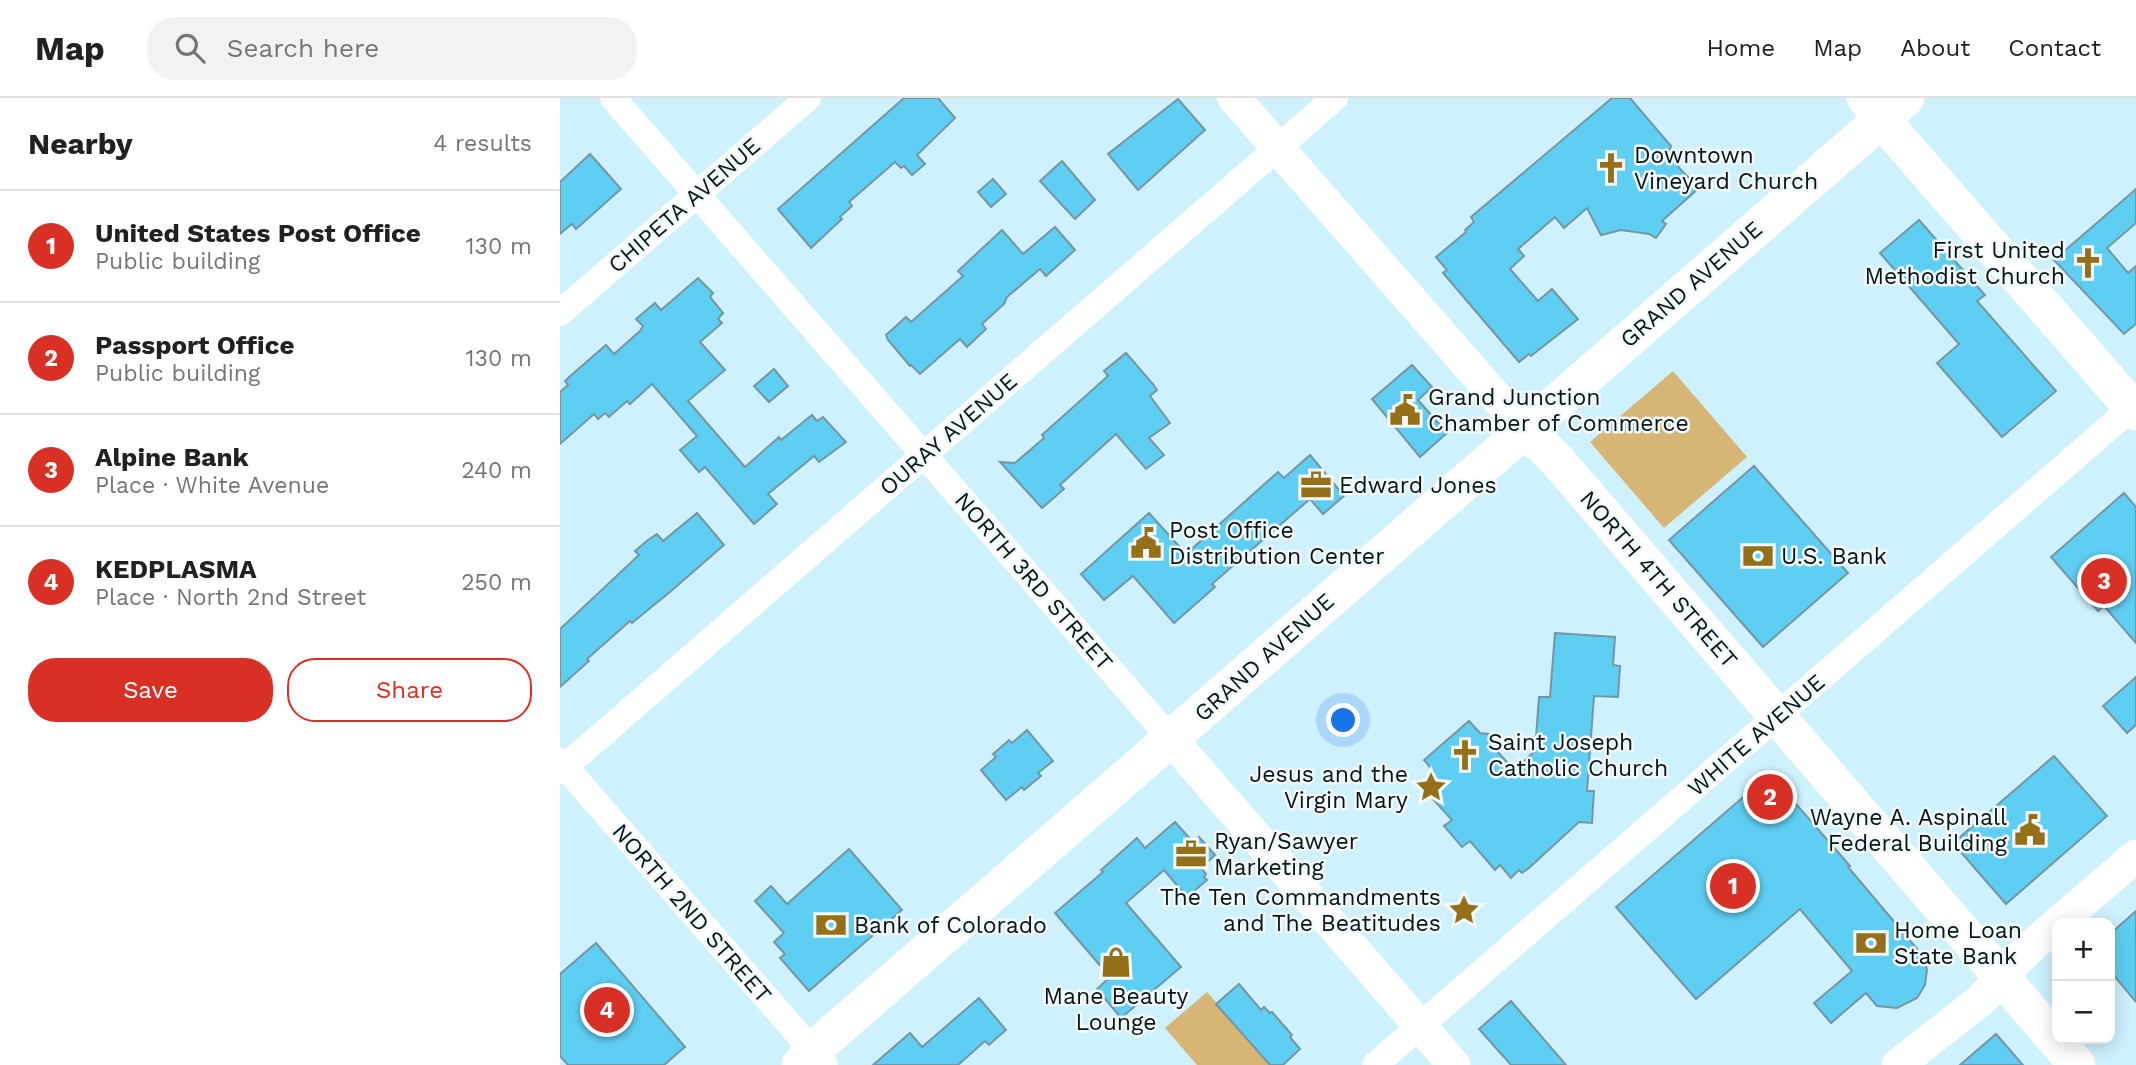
<!DOCTYPE html>
<meta charset="utf-8">
<style>
:root{--surface:#fff;--page:#f2f2f2;--text:#202124;--muted:#757577;--line:#e0e0e0;--accent:#d93025}
body{margin:0;font-family:"Work Sans",sans-serif;background:var(--page);color:var(--text)}
.controls{position:absolute;right:21px;bottom:21px;display:grid;overflow:hidden;border-radius:14px;box-shadow:0 4px 18px #0003}
.controls button{width:63px;height:63px;display:grid;place-items:center;padding:0;border:0;border-bottom:2px solid var(--line);background:var(--surface);color:var(--text);font:35px sans-serif}
.you{position:absolute;left:784px;top:623px;width:24px;height:24px;margin:-18px;border:5px solid #fff;border-radius:50%;background:#1a73e8;box-shadow:0 0 0 10px #1a73e833}
.badge{display:grid;place-items:center;width:46px;height:46px;border-radius:50%;background:var(--accent);color:#fff;font-size:23px;font-weight:700}
.pin{position:absolute;translate:-50% -50%;border:4px solid #fff;box-shadow:0 2px 7px #0006}
.list{margin:0;padding:0;list-style:none}
h2{display:flex;justify-content:space-between;align-items:center;height:91px;margin:0;padding:0 28px;font-size:30px}
h2 small{font-size:23px;font-weight:400;color:var(--muted)}
.list li{display:grid;grid-template-columns:46px 1fr auto;gap:21px;align-items:center;box-sizing:border-box;height:112px;padding:0 28px;border-top:2px solid var(--line)}
.list b{display:block;font-size:26px;white-space:nowrap}
.list p{margin:0;font-size:23px;white-space:nowrap;color:var(--muted)}
.list em{font-size:23px;font-style:normal;color:var(--muted)}
.actions{display:flex;gap:14px;padding:21px 28px}
.actions a{flex:1;padding:16px 0;border:2px solid var(--accent);border-radius:28px;text-align:center;font-size:24px;color:var(--accent)}
.actions .main{background:var(--accent);color:#fff}
.icon{flex:none;width:38px;height:38px;fill:none;stroke:currentColor;stroke-width:2;stroke-linecap:round;stroke-linejoin:round}
.map{position:relative;flex:none;width:1576px;height:967px;overflow:hidden}
header{display:flex;align-items:center;gap:42px;box-sizing:border-box;height:98px;padding:0 35px;background:var(--surface);border-bottom:2px solid var(--line)}
header strong{font-size:33px}
nav{display:flex;gap:38px;margin-inline-start:auto;font-size:24px}
.search{width:490px;height:63px;background:var(--page);display:flex;align-items:center;gap:18px;box-sizing:border-box;padding:0 24px;border-radius:28px;color:var(--muted);font-size:26px}
main{display:flex}
aside{flex:1;background:var(--surface)}
.map>svg:first-child{display:block}
</style>
<header>
<strong>Map</strong>
<div class="search"><svg class="icon" aria-label="search" viewBox="0 0 24 24"><circle cx="10" cy="10" r="6"/><path d="M15 15l6 6"/></svg>Search here</div>
<nav><a>Home</a><a>Map</a><a>About</a><a>Contact</a></nav>
</header>
<main>
<aside>
<h2>Nearby<small>4 results</small></h2>
<ul class="list">
<li><span class="badge">1</span><div><b>United States Post Office</b><p>Public building</p></div><em>130 m</em></li>
<li><span class="badge">2</span><div><b>Passport Office</b><p>Public building</p></div><em>130 m</em></li>
<li><span class="badge">3</span><div><b>Alpine Bank</b><p>Place · White Avenue</p></div><em>240 m</em></li>
<li><span class="badge">4</span><div><b>KEDPLASMA</b><p>Place · North 2nd Street</p></div><em>250 m</em></li>
</ul>
<div class="actions"><a class="main">Save</a><a>Share</a></div>
</aside>
<div class="map">
<svg width="1576" height="967" viewBox="0 0 1576 967">
<rect width="100%" height="100%" fill="#cef1fe"/>
<g fill="#d7b675">
<polygon points="1113,273 1187,359 1104,430 1030,344"/>
<polygon points="647,894 710,967 637,967 605,930"/>
</g>
<g fill="#5ecef3" stroke="#7596a2" stroke-width="2">
<polygon points="344,0 378,0 395,20 357,57 365,66 352,77 344,68 341,70 335,64 289,104 292,108 280,119 282,121 251,150 218,111"/>
<polygon points="1052,0 1070,0 1111,48 1109,55 1121,72 1139,90 1102,123 1106,126 1096,140 1089,136 1061,132 1041,137 1027,110 1004,130 995,119 958,151 964,158 950,171 978,203 992,191 1018,221 971,258 969,256 959,264 883,175 887,172 876,159 906,134 905,132 914,124 911,119"/>
<polygon points="618,1 645,32 578,92 548,56"/>
<polygon points="30,56 61,91 16,131 12,126 0,136 0,84"/>
<polygon points="502,63 535,102 515,121 480,83"/>
<polygon points="433,81 446,96 431,109 418,94"/>
<polygon points="1576,91 1576,125 1547,150 1568,175 1576,168 1576,226 1564,236 1494,162"/>
<polygon points="1359,122 1425,197 1417,203 1496,293 1442,339 1377,265 1399,246 1320,155"/>
<polygon points="495,129 515,152 486,178 480,171 447,199 444,206 422,226 426,231 407,249 400,241 360,276 351,267 350,268 328,242 326,237 346,219 351,224 403,178 398,173 442,132 463,156"/>
<polygon points="138,180 153,195 150,199 163,215 158,221 162,225 140,244 165,272 128,303 185,369 219,339 221,342 252,317 257,323 263,319 286,344 259,364 254,358 208,396 217,406 194,426 145,369 139,374 120,352 137,338 92,286 70,306 67,303 49,319 45,315 38,321 34,316 0,346 0,294 8,287 5,283 8,280 46,247 54,256 80,233 83,228 76,221 95,205 101,212"/>
<polygon points="566,255 593,286 597,292 590,298 610,325 589,340 604,357 586,371 556,336 500,387 504,391 482,410 440,364 455,365 484,340 482,337 548,278 544,273"/>
<polygon points="852,267 872,289 858,302 887,335 860,359 812,301"/>
<polygon points="214,271 228,288 209,304 194,288"/>
<polygon points="750,357 784,398 763,416 750,401 652,486 655,489 614,525 573,478 544,502 521,476 589,415 626,456 718,374 724,380"/>
<polygon points="1194,368 1288,475 1203,549 1109,442"/>
<polygon points="1564,395 1576,409 1576,545 1544,508 1538,513 1491,459"/>
<polygon points="137,415 164,447 110,494 72,525 70,523 27,561 29,563 0,589 0,531 79,457 75,453 88,442 97,436 103,443"/>
<polygon points="995,535 1055,539 1053,567 1060,568 1058,599 1034,598 1027,693 1034,693 1032,725 1019,724 969,770 962,775 959,772 951,780 940,767 935,772 910,743 902,749 884,728 892,722 873,701 878,696 865,682 874,674 864,662 909,623 920,635 937,637 936,652 954,672 975,653 979,599 990,599"/>
<polygon points="1576,579 1576,627 1567,635 1543,608"/>
<polygon points="467,632 493,663 478,675 481,678 464,692 462,689 446,702 421,672 436,659 433,656 449,642 452,645"/>
<polygon points="1494,658 1547,718 1446,806 1393,745"/>
<polygon points="1210,676 1290,768 1288,769 1364,859 1367,872 1365,887 1357,900 1337,910 1317,908 1306,895 1271,925 1254,905 1292,873 1240,811 1136,901 1056,809"/>
<polygon points="615,724 633,744 639,739 655,757 641,770 646,776 644,779 647,782 627,799 604,772 566,805 621,869 561,920 537,891 550,879 495,815 543,774 541,772 577,740 585,750"/>
<polygon points="289,751 342,812 249,893 220,860 225,856 214,844 224,835 195,803 211,788 227,806"/>
<polygon points="1576,813 1576,904 1550,873 1550,836"/>
<polygon points="36,845 125,949 104,967 8,967 0,958 0,876"/>
<polygon points="679,886 701,912 704,909 710,915 712,914 732,937 730,939 740,951 723,967 710,967 656,906"/>
<polygon points="419,900 446,932 429,947 425,943 398,967 313,967 350,935 362,949"/>
<polygon points="951,903 1006,967 951,967 919,931"/>
<polygon points="1436,936 1463,967 1400,967"/>
</g>
<g fill="none" stroke-linecap="round" stroke-linejoin="round">
<g stroke="#fff" stroke-width="26">
<polyline points="53,0 610,640"/>
<polyline points="0,215 248,0"/>
<polyline points="0,663 265,967"/>
<polyline points="0,673 775,0"/>
<polyline points="815,967 1576,306"/>
</g>
<g stroke="#fff" stroke-width="33">
<polyline points="674,0 964,331"/>
<polyline points="1303,0 1321,21"/>
<polyline points="610,640 894,967"/>
<polyline points="1498,825 1576,758"/>
<polyline points="1338,967 1421,902 1465,854 1497,826"/>
</g>
<g stroke="#fff" stroke-width="37">
<polyline points="1321,21 1576,314"/>
<polyline points="964,331 995,360 1517,967"/>
<polyline points="240,967 252,953 1346,0"/>
</g>
</g>
<defs>
<symbol id="church-bare" viewBox="-9 -9 18 18"><path d="M-1.2-6h2.4v3.5h3.3v2.4h-3.3V6h-2.4V-.1h-3.3v-2.4h3.3Z" fill="#957019" stroke="#f2f9fb" stroke-width="2.5" paint-order="stroke"/></symbol>
<symbol id="civic-bare" viewBox="-9 -9 18 18"><path d="M-.6-6.5H3V-4.5H.6V-3L4-1V1h2V6H-6V1h2V-1L-.6-3ZM-1.2 2.5V6h2.4V2.5Z" fill="#957019" stroke="#f2f9fb" stroke-width="2.5" paint-order="stroke"/></symbol>
<symbol id="office-bare" viewBox="-9 -9 18 18"><path d="M-6-3h4V-5.5h4V-3h4V5H-6ZM-1-4.5V-3h2v-1.5ZM-6 0V1H6V0Z" fill="#957019" stroke="#f2f9fb" stroke-width="2.5" paint-order="stroke"/></symbol>
<symbol id="bank-bare" viewBox="-9 -9 18 18"><path d="M-6-4H6V4H-6ZM0-2.3a2.3 2.3 0 1 0 0 4.6a2.3 2.3 0 1 0 0-4.6Z" fill="#957019" stroke="#f2f9fb" stroke-width="2.5" paint-order="stroke"/></symbol>
<symbol id="sight-bare" viewBox="-9 -9 18 18"><path d="M0-6L1.8-2.2L6-1.7L2.9 1.2L3.7 5.4L0 3.3L-3.7 5.4L-2.9 1.2L-6-1.7L-1.8-2.2Z" fill="#957019" stroke="#f2f9fb" stroke-width="2.5" paint-order="stroke"/></symbol>
<symbol id="shop-bare" viewBox="-9 -9 18 18"><path d="M-5-2.5h2.3a2.7 3.5 0 0 1 5.4 0H5L5.5 6h-11ZM-1.5-2.5h3a1.5 2.3 0 0 0-3 0Z" fill="#957019" stroke="#f2f9fb" stroke-width="2.5" paint-order="stroke"/></symbol>
</defs>
<g fill-rule="evenodd">
<use href="#church-bare" x="1029" y="48" width="44" height="44"/>
<use href="#church-bare" x="1506" y="143" width="44" height="44"/>
<use href="#civic-bare" x="823" y="290" width="44" height="44"/>
<use href="#office-bare" x="734" y="365" width="44" height="44"/>
<use href="#civic-bare" x="564" y="423" width="44" height="44"/>
<use href="#bank-bare" x="1176" y="436" width="44" height="44"/>
<use href="#church-bare" x="883" y="635" width="44" height="44"/>
<use href="#sight-bare" x="849" y="667" width="44" height="44"/>
<use href="#civic-bare" x="1448" y="710" width="44" height="44"/>
<use href="#office-bare" x="609" y="734" width="44" height="44"/>
<use href="#sight-bare" x="882" y="790" width="44" height="44"/>
<use href="#bank-bare" x="249" y="805" width="44" height="44"/>
<use href="#bank-bare" x="1289" y="823" width="44" height="44"/>
<use href="#shop-bare" x="534" y="842" width="44" height="44"/>
</g>
<g text-anchor="middle" stroke-width="5" stroke-linejoin="round" paint-order="stroke">
<g font-size="23" fill="#071318" stroke="#f2f9fb" text-anchor="start">
<text x="1074" y="65">Downtown<tspan x="1074" dy="26">Vineyard Church</tspan></text>
<text x="1505" y="160" text-anchor="end">First United<tspan x="1505" dy="26">Methodist Church</tspan></text>
<text x="868" y="307">Grand Junction<tspan x="868" dy="26">Chamber of Commerce</tspan></text>
<text x="779" y="395">Edward Jones</text>
<text x="609" y="440">Post Office<tspan x="609" dy="26">Distribution Center</tspan></text>
<text x="1221" y="466">U.S. Bank</text>
<text x="928" y="652">Saint Joseph<tspan x="928" dy="26">Catholic Church</tspan></text>
<text x="848" y="684" text-anchor="end">Jesus and the<tspan x="848" dy="26">Virgin Mary</tspan></text>
<text x="1447" y="727" text-anchor="end">Wayne A. Aspinall<tspan x="1447" dy="26">Federal Building</tspan></text>
<text x="654" y="751">Ryan/Sawyer<tspan x="654" dy="26">Marketing</tspan></text>
<text x="881" y="807" text-anchor="end">The Ten Commandments<tspan x="881" dy="26">and The Beatitudes</tspan></text>
<text x="294" y="835">Bank of Colorado</text>
<text x="1334" y="840">Home Loan<tspan x="1334" dy="26">State Bank</tspan></text>
<text x="556" y="906" text-anchor="middle">Mane Beauty<tspan x="556" dy="26">Lounge</tspan></text>
</g>
<g font-size="23" fill="#071318" stroke="#f2f9fb">
<text transform="translate(124 107) rotate(-41)" y="8">CHIPETA AVENUE</text>
<text transform="translate(1131 186) rotate(-41)" y="8">GRAND AVENUE</text>
<text transform="translate(388 336) rotate(-41)" y="8">OURAY AVENUE</text>
<text transform="translate(1099 481) rotate(49)" y="8">NORTH 4TH STREET</text>
<text transform="translate(474 483) rotate(49)" y="8">NORTH 3RD STREET</text>
<text transform="translate(704 559) rotate(-42)" y="8">GRAND AVENUE</text>
<text transform="translate(1196 637) rotate(-41)" y="8">WHITE AVENUE</text>
<text transform="translate(132 815) rotate(49)" y="8">NORTH 2ND STREET</text>
</g>
</g>
</svg>
<div class="controls">
<button>+</button>
<button>−</button>
</div>
<div class="you"></div>
<div class="pin badge" style="left:1173px;top:788px">1</div>
<div class="pin badge" style="left:1210px;top:699px">2</div>
<div class="pin badge" style="left:1544px;top:483px">3</div>
<div class="pin badge" style="left:47px;top:912px">4</div>
</div>
</main>
